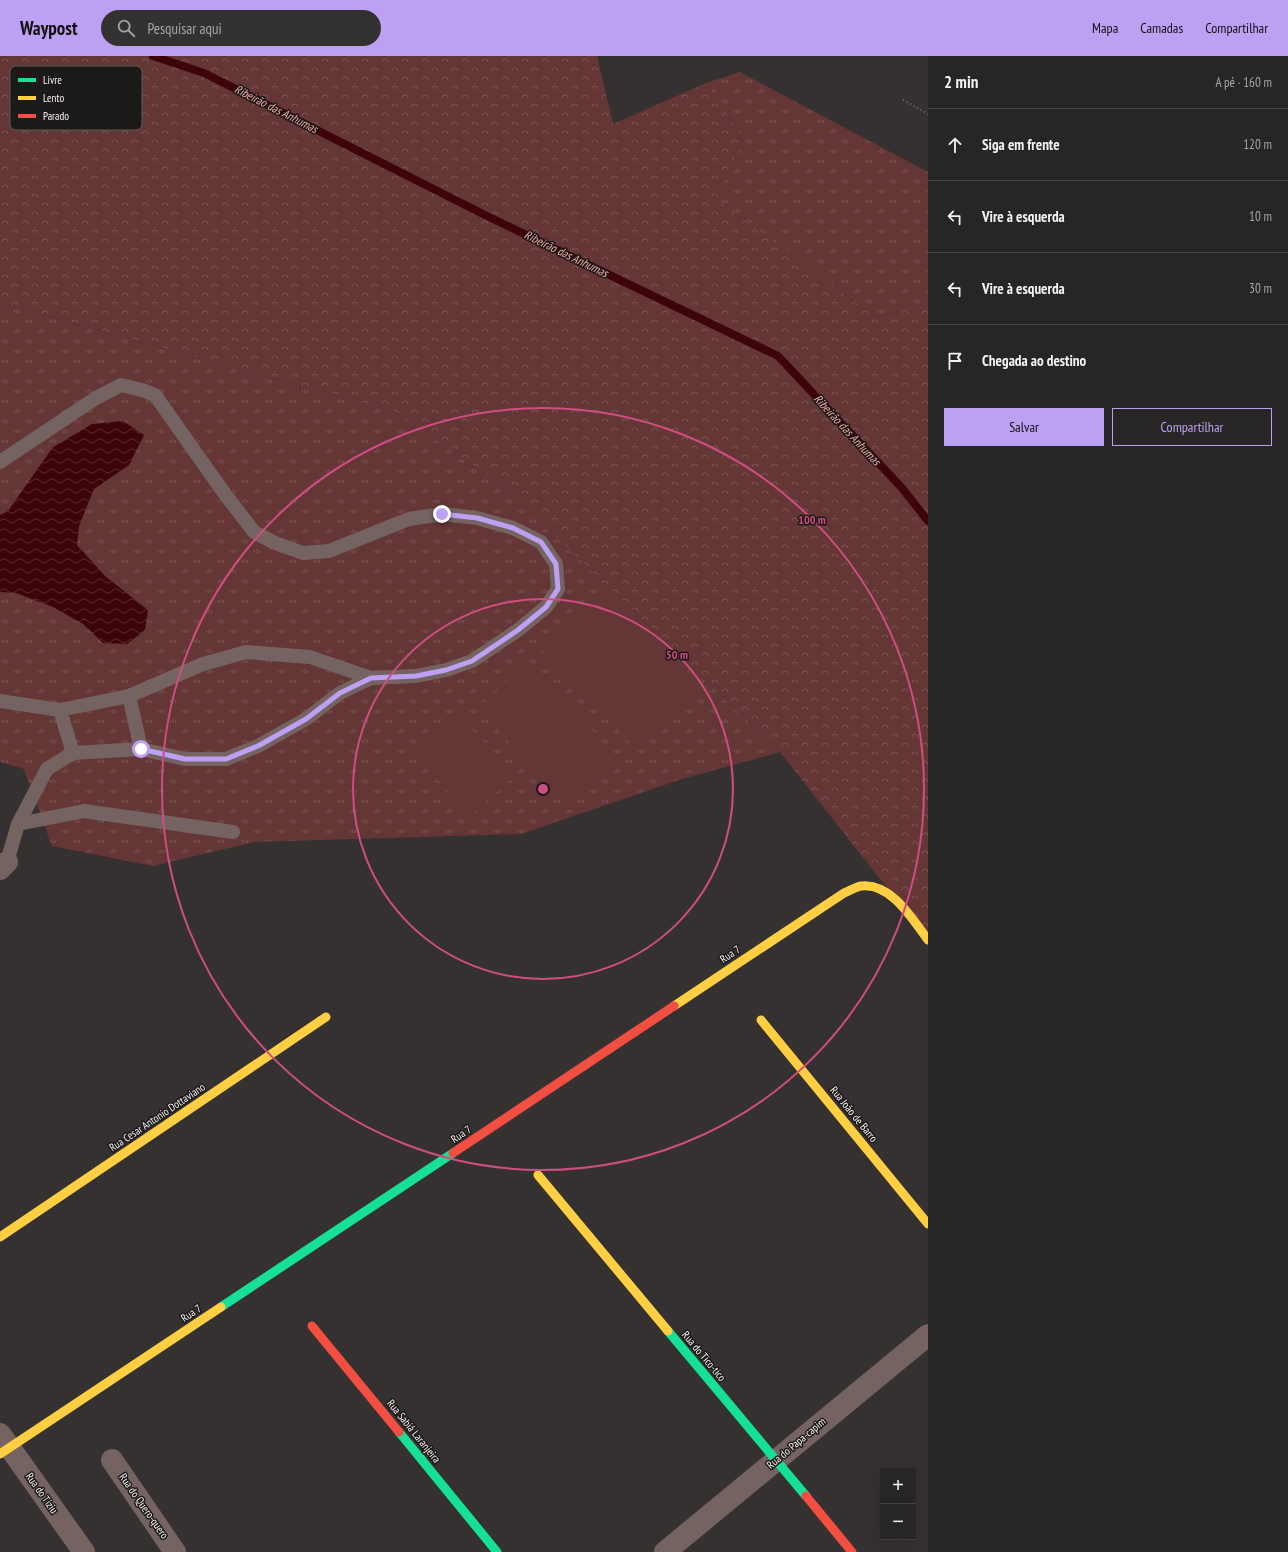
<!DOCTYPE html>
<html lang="pt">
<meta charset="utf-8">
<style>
:root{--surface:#282525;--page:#343132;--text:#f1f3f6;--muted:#a5a5a7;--line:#444242;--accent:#bca0f2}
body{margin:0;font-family:"PT Sans Narrow",sans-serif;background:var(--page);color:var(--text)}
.controls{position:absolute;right:12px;bottom:12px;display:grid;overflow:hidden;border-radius:0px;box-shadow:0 4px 16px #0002}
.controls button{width:36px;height:36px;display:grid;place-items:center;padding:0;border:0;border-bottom:1px solid var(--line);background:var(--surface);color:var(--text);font:20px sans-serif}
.stop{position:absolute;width:12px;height:12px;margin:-9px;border:3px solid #bca0f2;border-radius:50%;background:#fff}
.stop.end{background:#bca0f2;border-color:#fff;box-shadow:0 1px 4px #0008}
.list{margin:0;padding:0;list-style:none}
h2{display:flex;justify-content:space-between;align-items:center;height:52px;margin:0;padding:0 16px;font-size:17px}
h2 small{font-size:13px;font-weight:400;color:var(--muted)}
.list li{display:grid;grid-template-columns:26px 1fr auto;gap:12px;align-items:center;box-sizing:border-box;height:72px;padding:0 16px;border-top:1px solid var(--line)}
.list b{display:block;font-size:15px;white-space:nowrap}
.list em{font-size:13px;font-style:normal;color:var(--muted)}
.actions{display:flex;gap:8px;padding:12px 16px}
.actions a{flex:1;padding:9px 0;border:1px solid var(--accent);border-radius:0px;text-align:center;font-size:14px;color:var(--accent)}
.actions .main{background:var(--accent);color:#111}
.icon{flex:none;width:22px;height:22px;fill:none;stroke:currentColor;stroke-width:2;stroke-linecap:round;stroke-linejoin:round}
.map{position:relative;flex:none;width:928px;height:1496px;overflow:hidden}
header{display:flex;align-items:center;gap:24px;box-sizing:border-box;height:56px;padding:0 20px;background:var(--accent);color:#111}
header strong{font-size:19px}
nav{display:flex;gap:22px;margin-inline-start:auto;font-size:14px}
.search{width:280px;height:36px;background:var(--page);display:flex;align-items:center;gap:10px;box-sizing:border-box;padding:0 14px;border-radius:22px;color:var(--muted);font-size:15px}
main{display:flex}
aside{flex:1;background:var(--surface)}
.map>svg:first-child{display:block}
</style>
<header>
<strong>Waypost</strong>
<div class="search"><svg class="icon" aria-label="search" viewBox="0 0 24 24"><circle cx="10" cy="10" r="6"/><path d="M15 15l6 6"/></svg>Pesquisar aqui</div>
<nav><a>Mapa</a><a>Camadas</a><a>Compartilhar</a></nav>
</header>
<main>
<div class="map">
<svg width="928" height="1496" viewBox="0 0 928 1496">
<defs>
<pattern id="grass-tufts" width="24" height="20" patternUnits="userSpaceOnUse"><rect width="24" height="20" fill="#643636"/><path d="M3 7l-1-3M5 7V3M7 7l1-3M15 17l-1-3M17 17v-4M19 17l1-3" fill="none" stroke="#7b5454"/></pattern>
<pattern id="forest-crowns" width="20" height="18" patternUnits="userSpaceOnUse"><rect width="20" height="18" fill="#643636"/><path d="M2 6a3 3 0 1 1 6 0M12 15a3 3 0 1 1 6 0" fill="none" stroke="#7b5454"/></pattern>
<pattern id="water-waves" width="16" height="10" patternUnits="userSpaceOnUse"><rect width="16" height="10" fill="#3e040c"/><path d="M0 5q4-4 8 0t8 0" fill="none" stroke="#5a2930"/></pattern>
</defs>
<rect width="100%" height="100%" fill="#363131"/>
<g fill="url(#grass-tufts)">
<polygon points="740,16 928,116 928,252 875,261 716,143 743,82 706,27"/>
<polygon points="0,247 393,355 503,429 780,696 682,723 521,778 254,786 153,810 52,790 24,713 0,706"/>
</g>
<polygon fill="url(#forest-crowns)" points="0,0 597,0 613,68 706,27 743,82 717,143 875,261 928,252 928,884 780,696 503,429 393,355 0,247"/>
<g fill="#643636">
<polygon points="606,528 704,631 637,694 539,591"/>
<polygon points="529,605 616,701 566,748 478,652"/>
<polygon points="456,655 513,721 470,760 412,694"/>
</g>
<polygon fill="url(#water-waves)" points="123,365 144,379 129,409 94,433 79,470 77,489 105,520 148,554 145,574 127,588 103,587 83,568 53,551 16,537 0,536 0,459 8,455 53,391 92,368"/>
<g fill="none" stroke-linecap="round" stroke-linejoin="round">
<polyline stroke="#3e040c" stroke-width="8" points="153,0 204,17 487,160 778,300 902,432 928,465"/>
<polyline stroke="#726766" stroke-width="2.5" stroke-dasharray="1 3" stroke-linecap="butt" points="903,44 928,58"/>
<g stroke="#756362" stroke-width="14">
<polyline points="0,406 96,342 121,329 142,334 155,339 222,434 254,476 275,487 303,497 329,495 409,463 442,458 477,462 513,472 541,486 556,508 558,533 546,551 518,574 472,605 446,614 416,620 371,622 310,601 246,596 203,608 129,640 60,654 0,645"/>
<polyline points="129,640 141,693"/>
<polyline points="60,654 73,697"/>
<polyline points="18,768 47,713 73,697 141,693 185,703 226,703 258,690 306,663 340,637 371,622"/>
<polyline points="7,806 18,768 84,755 233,776"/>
</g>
<g stroke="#756362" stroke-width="22">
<polyline points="0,813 7,806"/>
<polyline points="0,1378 84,1496"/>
<polyline points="112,1404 175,1496"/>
<polyline points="665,1496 928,1279"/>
</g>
<g stroke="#16e098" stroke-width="9">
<polyline points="221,1251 453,1097"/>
<polyline points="668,1275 806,1440"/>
<polyline points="399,1376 497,1496"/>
</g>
<g stroke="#ffcf43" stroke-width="9">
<path d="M674,950l170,-113c6,-2 11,-6 17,-7 30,-4 52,34 67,54"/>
<polyline points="761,964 928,1168"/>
<polyline points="538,1119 668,1275"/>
<polyline points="0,1181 326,961"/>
<polyline points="0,1398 221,1251"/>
</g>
<g stroke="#f24e42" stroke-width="9">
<polyline points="453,1097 674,950"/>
<polyline points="312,1270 399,1376"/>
<polyline points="806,1440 852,1496"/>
</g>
</g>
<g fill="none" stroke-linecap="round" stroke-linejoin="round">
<polyline stroke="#bca0f2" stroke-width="5" points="141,693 185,703 226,703 258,690 306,663 340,637 371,622 416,620 446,614 472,605 518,574 546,551 558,533 556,508 541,486 513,472 477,462 442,458"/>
</g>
<g fill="none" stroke="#cf4e81" stroke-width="2">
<circle cx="543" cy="733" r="190"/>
<circle cx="543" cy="733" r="381"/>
</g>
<g text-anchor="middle" stroke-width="3" stroke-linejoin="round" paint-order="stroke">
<g font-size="11" fill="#f6f2f2" stroke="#1c1919">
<text transform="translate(730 898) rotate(-34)" y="4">Rua 7</text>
<text transform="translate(854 1058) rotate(51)" y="4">Rua João de Barro</text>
<text transform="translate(157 1061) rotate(-34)" y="4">Rua Cesar Antonio Dottaviano</text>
<text transform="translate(461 1078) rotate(-34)" y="4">Rua 7</text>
<text transform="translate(191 1257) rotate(-34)" y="4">Rua 7</text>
<text transform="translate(704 1300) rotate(50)" y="4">Rua do Tico-tico</text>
<text transform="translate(414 1375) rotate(51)" y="4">Rua Sabiá Laranjeira</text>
<text transform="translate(796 1387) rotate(-40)" y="4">Rua do Papa-capim</text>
<text transform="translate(42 1437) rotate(55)" y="4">Rua do Tiziu</text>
<text transform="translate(144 1450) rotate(55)" y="4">Rua do Quero-quero</text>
</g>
<g font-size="12" font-style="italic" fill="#f2a8a5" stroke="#1c1919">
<text transform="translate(276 53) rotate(27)" y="4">Ribeirão das Anhumas</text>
<text transform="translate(566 198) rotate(26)" y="4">Ribeirão das Anhumas</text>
<text transform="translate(847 374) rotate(47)" y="4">Ribeirão das Anhumas</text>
</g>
</g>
<rect x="10" y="10" width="132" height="64" rx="6" fill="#1c1919" stroke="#5d5a5a" stroke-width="1"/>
<rect x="18" y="22" width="18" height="4" fill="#16e098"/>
<rect x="18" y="40" width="18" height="4" fill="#ffcf43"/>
<rect x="18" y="58" width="18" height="4" fill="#f24e42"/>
<g font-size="11" fill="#f6f2f2">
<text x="43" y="28">Livre</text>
<text x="43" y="46">Lento</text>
<text x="43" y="64">Parado</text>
</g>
<circle cx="543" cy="733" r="6" fill="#cf4e81" stroke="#1c1919" stroke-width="2"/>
<g font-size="12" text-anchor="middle" font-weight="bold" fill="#cf4e81" stroke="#1c1919" stroke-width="3" stroke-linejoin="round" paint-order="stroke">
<text x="812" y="468">100 m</text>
<text x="677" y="603">50 m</text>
</g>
</svg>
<div class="controls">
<button>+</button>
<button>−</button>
</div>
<div class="stop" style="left:141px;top:693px"></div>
<div class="stop end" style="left:442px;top:458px"></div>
</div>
<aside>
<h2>2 min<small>A pé · 160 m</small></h2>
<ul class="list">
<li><svg class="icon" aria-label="ahead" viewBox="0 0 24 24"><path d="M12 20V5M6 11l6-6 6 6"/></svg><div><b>Siga em frente</b></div><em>120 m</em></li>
<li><svg class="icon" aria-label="left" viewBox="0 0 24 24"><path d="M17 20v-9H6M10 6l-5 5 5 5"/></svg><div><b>Vire à esquerda</b></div><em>10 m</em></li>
<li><svg class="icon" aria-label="left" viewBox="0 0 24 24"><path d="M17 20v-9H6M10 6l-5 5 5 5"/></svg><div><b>Vire à esquerda</b></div><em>30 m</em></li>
<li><svg class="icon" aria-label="arrive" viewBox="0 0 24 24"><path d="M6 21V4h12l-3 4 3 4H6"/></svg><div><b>Chegada ao destino</b></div></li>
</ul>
<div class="actions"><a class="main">Salvar</a><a>Compartilhar</a></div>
</aside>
</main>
